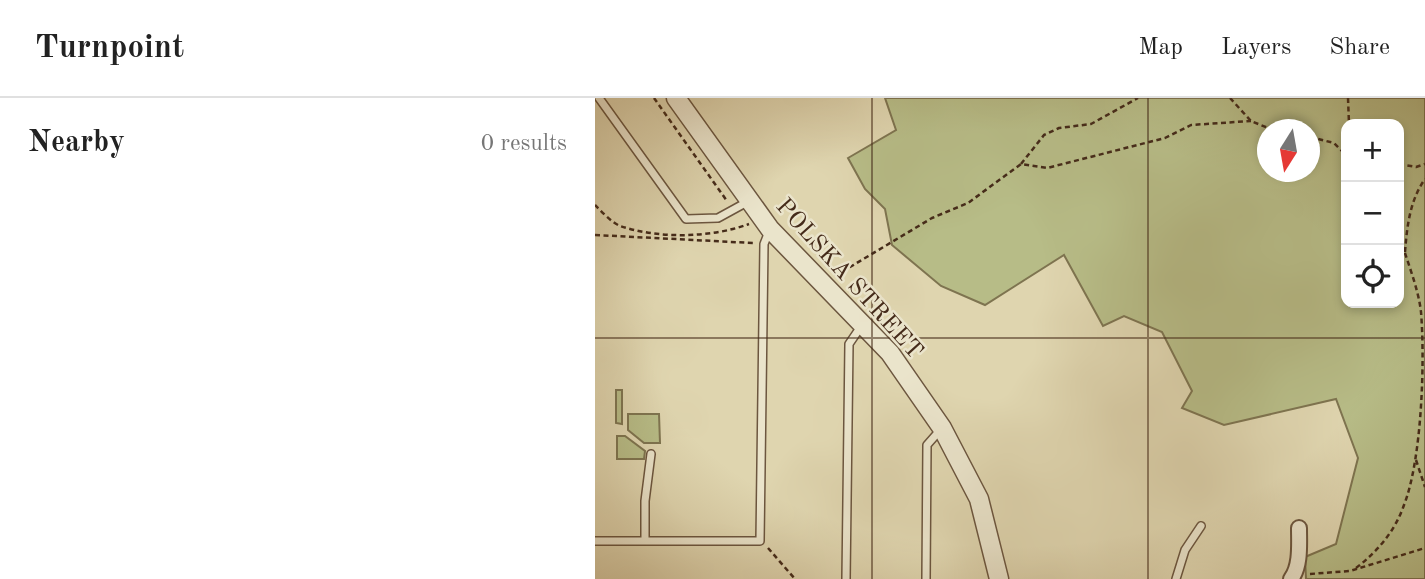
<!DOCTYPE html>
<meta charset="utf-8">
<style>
:root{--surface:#fff;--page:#f2f2f2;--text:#222;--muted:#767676;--line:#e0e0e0}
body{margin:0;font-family:"Old Standard TT",serif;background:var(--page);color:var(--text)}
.controls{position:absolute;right:21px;top:21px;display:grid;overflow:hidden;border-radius:14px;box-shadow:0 4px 10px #0003}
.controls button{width:63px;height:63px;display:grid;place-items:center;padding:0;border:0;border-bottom:2px solid var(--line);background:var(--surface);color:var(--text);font:35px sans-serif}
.compass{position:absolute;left:662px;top:21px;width:63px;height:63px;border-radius:50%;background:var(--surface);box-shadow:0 4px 10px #0003;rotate:191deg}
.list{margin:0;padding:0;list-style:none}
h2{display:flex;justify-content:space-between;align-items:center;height:91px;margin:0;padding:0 28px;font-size:30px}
h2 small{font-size:23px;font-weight:400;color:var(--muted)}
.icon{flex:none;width:38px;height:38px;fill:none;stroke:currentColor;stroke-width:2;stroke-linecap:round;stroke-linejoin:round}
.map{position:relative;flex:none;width:830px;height:481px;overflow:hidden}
header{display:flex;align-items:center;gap:42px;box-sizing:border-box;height:98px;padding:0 35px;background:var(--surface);border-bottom:2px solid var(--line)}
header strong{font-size:33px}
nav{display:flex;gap:38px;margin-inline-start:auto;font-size:24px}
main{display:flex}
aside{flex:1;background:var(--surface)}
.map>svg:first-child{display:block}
</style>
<header>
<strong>Turnpoint</strong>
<nav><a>Map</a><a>Layers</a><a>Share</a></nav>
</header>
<main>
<aside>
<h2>Nearby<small>0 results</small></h2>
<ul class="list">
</ul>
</aside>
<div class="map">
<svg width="830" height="481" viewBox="0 0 830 481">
<rect width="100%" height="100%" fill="#dfd5af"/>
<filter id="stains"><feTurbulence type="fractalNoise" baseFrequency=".00286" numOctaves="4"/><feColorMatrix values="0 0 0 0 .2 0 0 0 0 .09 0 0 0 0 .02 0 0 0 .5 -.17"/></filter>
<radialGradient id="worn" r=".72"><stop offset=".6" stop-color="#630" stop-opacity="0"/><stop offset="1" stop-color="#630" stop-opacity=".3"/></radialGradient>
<g fill="#b7bc87" stroke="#7e7450" stroke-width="2" fill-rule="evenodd">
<path d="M290,0h540v481h-119l-1,-22 31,-13 22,-86 -22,-59 -112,26 -42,-17 10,-17 -30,-59 -38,-16 -21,10 -39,-71 -79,50 -44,-19 -49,-41 -7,-36 -20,-20 -17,-31 48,-28zM751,26h53v179h-53zM673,32h42v42h-42z"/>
<polygon points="21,292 27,292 27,326 21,325"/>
<polygon points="33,316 64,316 65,345 49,345 33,332"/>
<polygon points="22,338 30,338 50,353 49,361 22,361"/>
</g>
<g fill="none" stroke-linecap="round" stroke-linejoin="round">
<defs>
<g id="service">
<polyline points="4,0 91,121 123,120 154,103"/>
<polyline points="50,442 50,403 56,356"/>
<polyline points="0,443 165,443 169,146 175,131"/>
<polyline points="251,481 254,246 267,227"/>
<polyline points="331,481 332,347 347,330"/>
<polyline points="581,481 590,452 606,428"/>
</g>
<path id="minor" d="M696,481c10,-13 8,-35 8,-51"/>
<polyline id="tertiary" points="81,0 175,131 295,255 347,330 384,401 404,481"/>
</defs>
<use href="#service" stroke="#6c563f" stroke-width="10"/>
<use href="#minor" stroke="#6c563f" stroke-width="18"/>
<use href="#tertiary" stroke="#6c563f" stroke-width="21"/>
<g stroke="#452b1a" stroke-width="2.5" stroke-dasharray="5 3.5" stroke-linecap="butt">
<polyline points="59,0 132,103"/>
<polyline points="635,0 656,23 678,32"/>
<polyline points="753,0 754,26"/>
<polyline points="715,39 739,45 751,57"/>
<polyline points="749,52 751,37"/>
<polyline points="426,66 449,37 464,30 496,26 543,0"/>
<polyline points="804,66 821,69 830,66"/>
<path d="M0,107c7,7 16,17 25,21 39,13 91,12 129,-2"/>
<polyline points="0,137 158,145"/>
<path d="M810,154c2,-26 5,-52 20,-73"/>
<polyline points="240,178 337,120 373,105 426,66 452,70 570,40 596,27 656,23"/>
<polyline points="821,362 830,389"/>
<polyline points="173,450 200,481"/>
<path d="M761,470c22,-17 39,-37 48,-63 18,-46 21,-144 17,-193 -3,-26 -15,-53 -22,-78"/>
<polyline points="715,476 755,473 830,450"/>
</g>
<use href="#service" stroke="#eae4cb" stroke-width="7"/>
<use href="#minor" stroke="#eae4cb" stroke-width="14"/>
<use href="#tertiary" stroke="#eae4cb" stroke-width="18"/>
</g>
<path fill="none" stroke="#452b1a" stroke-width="2" stroke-opacity="0.55" d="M277,0v481M553,0v481M0,240h830"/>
<g text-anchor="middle" stroke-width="5" stroke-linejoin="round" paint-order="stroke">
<g font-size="24" fill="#452b1a" stroke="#eae4cb">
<text transform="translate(255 180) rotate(48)" y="8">POLSKA STREET</text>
</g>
</g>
<rect width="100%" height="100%" filter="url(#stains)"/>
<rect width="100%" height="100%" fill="url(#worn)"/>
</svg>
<div class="controls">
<button>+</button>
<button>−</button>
<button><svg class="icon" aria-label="locate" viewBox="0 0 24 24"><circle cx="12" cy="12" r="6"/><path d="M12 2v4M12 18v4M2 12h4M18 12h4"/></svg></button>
</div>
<svg class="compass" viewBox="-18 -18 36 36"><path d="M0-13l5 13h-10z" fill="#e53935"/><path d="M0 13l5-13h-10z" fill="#767676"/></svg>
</div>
</main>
